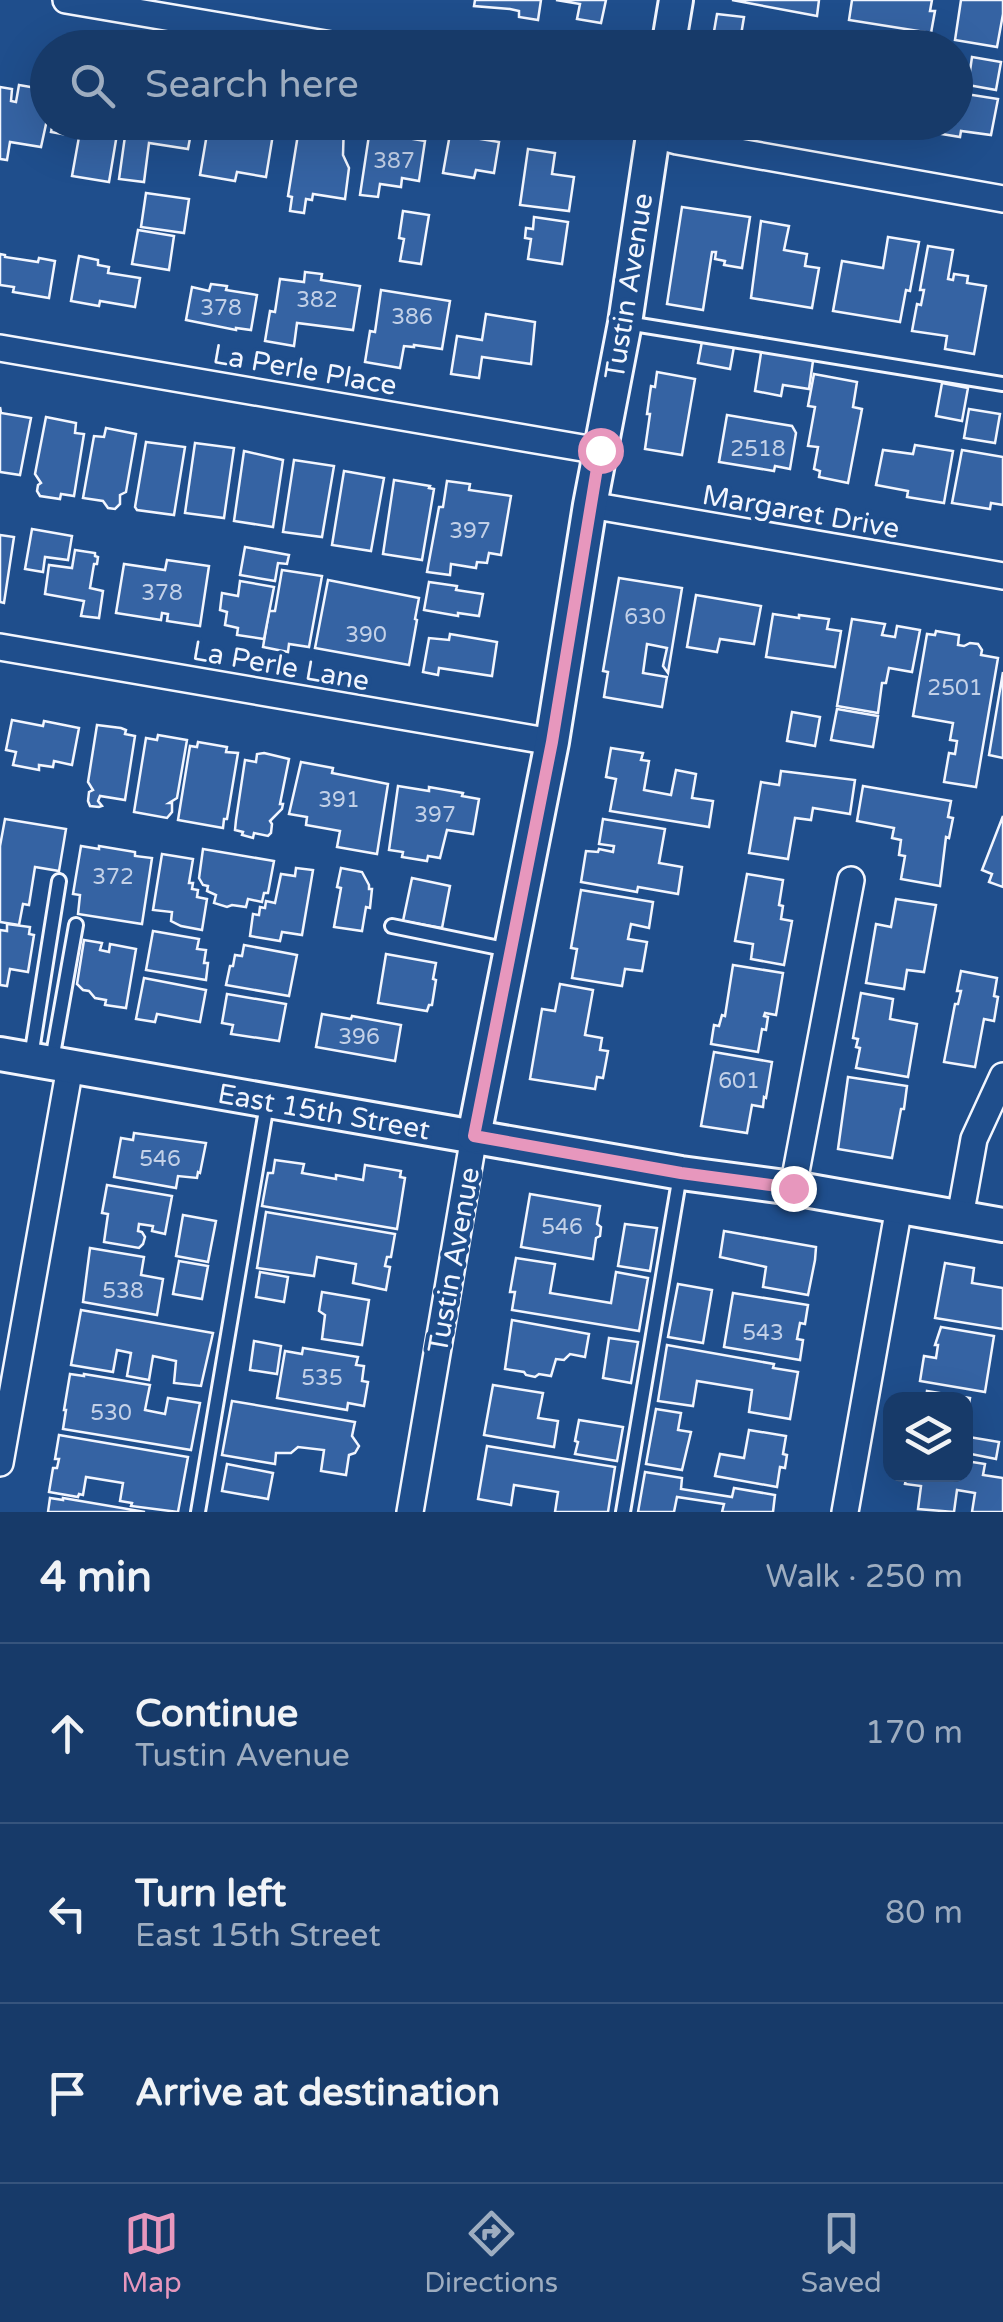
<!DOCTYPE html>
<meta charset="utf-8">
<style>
:root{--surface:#173a69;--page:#20416f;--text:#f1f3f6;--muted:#9eadc0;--line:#36547d;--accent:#e797bd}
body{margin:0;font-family:"Varela Round",sans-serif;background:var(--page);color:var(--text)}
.controls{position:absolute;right:30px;bottom:30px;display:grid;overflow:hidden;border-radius:20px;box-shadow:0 10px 40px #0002}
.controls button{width:90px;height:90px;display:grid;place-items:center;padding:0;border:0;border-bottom:2px solid var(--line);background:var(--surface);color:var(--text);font:50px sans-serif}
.stop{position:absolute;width:30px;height:30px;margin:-22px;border:8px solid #e797bd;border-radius:50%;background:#fff}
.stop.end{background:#e797bd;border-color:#fff;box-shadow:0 2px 10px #0008}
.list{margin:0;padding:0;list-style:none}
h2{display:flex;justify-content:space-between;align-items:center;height:130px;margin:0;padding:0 40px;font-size:42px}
h2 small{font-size:32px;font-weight:400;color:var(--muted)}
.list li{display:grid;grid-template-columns:65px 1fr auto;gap:30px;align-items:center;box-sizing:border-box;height:180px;padding:0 40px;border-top:2px solid var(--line)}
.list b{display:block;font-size:38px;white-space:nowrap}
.list p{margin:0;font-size:32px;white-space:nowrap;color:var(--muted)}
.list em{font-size:32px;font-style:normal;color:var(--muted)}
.icon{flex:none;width:55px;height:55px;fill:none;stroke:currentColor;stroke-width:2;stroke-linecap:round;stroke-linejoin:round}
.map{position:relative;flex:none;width:1003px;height:1512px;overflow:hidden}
.search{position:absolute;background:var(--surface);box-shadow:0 10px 40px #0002;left:30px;right:30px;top:30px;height:110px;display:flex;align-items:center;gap:25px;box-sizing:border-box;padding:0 35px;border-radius:55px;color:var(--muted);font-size:38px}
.sheet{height:670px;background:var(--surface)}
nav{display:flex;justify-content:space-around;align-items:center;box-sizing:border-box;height:140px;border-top:2px solid var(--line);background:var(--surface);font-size:28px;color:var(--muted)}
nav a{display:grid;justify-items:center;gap:5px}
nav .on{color:var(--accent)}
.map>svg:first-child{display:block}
</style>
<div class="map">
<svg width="1003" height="1512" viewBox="0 0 1003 1512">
<rect width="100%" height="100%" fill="#1f4e8c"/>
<g fill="#3563a3" stroke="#f2f6ff" stroke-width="2.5">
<polygon points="475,0 541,0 538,20 519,17 519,11 510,9 474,6"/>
<polygon points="556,0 606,0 601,23 577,19 580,4"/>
<polygon points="732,0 819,0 817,16"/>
<polygon points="852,0 932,0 930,11 935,11 931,33 849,20"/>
<polygon points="961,0 1003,0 1003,14 997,47 955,40"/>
<polygon points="717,14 744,17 739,47 712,43"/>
<polygon points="875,40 904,45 903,48 874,48"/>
<polygon points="972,57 1001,62 996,90 968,85"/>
<polygon points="956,84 968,85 966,94 998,99 991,135 961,131 960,137 899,127 899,122 956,122"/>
<polygon points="19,85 48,90 48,115 41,147 10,142 7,160 0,159 0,87 12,89 11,101 16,102"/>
<polygon points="53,122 119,122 109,182 72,176 79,137 51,132"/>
<polygon points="127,122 193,122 188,149 149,143 144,182 119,179"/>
<polygon points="209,122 275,122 266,177 237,172 235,181 200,175"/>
<polygon points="300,122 344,122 343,155 349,168 345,199 313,194 312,200 306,199 304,213 290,211 292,197 288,196"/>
<polygon points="371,122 392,124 392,129 414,132 413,139 425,141 419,181 402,178 401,187 380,184 378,197 360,195"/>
<polygon points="450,134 499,142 494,173 476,170 474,178 443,173"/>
<polygon points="528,149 555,153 552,174 574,177 569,211 520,205"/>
<polygon points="146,193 189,199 184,233 141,227"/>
<polygon points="682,207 750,217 742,268 724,265 725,261 715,259 716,252 712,252 703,310 667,304"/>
<polygon points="403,211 429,215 421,264 400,261 404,239 399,238"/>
<polygon points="534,217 568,222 562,264 528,259 531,239 525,238 526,228 533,229"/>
<polygon points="761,221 789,226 784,250 807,254 805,266 819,268 812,308 751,298"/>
<polygon points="138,230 174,236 169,270 132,264"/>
<polygon points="888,237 919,242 910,291 906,290 900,322 833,311 842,261 883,268"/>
<polygon points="928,246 953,250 948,279 953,280 954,274 968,276 967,283 986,286 974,354 945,349 947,336 912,331 917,304 921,305 924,290 920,290"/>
<polygon points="0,254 5,255 5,257 38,262 39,258 55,261 49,298 13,292 14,287 0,285"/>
<polygon points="79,256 98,260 98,265 109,267 108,273 140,278 135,307 100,301 99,306 71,301"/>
<polygon points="305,272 322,274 321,280 360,286 353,330 297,323 294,346 265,341 270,311 275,312 280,279 304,282"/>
<polygon points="211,284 227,286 226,290 257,295 251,330 236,328 236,330 186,320 192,287 209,291"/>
<polygon points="381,290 450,301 442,349 414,345 414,347 404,346 400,368 365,362 370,331 375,332"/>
<polygon points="486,314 535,322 531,364 482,357 479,378 451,374 457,336 482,340"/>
<polygon points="703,336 735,341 730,369 698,363"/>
<polygon points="766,349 809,356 813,361 809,389 783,385 781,396 755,391 761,353"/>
<polygon points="657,372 695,379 682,455 645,449 650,414 647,414 651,386 655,387"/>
<polygon points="814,374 857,382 853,407 862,409 848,483 819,477 820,471 814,469 818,447 808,446 815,407 808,406"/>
<polygon points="942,383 968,388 962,421 936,416"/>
<polygon points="0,407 1,413 31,418 20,475 0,472"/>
<polygon points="969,409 1000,414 995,443 964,438"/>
<polygon points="727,415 792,426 796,433 790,469 775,466 774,471 719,462"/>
<polygon points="46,417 76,423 75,433 84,434 74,496 61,494 60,499 40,496 37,491 38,485 41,483 35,474"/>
<polygon points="106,428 136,434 126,492 120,495 120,504 115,509 108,508 103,501 83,498 94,436 104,437"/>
<polygon points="146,442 185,447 174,515 137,510 135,507"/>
<polygon points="195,443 234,448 224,518 185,513"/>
<polygon points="915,445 953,451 944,503 907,497 908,491 876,485 883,450 913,454"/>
<polygon points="962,450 1003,457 1003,505 991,503 990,509 952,503"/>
<polygon points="244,451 283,460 273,527 234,521"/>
<polygon points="294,460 334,466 322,537 283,532"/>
<polygon points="344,471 384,478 371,551 332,545"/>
<polygon points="394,480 430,486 429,488 434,489 422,560 383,554"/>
<polygon points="447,481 470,484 469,490 511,496 501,555 489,553 487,563 477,562 476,568 451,564 450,575 427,572 439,507 443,507"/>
<polygon points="32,529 72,536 68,560 45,557 43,572 25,569"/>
<polygon points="0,535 14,537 4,603 0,602"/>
<polygon points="245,547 289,555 287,564 278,563 275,581 240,575"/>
<polygon points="75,550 95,553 95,556 98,557 97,564 94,564 90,588 103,591 99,618 81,616 84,601 45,594 49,565 72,568"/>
<polygon points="167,560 209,566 200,626 167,621 168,614 162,613 161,620 116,613 124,564 165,570"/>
<polygon points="282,570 322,576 309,647 289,644 288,652 263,647 269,611 275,611"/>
<polygon points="619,578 682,588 668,673 663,666 667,648 647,644 643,673 667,677 662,707 604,697 608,672 603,671"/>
<polygon points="328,580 419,598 415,619 417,620 409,665 315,648"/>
<polygon points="240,581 274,587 264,639 237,635 238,628 225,625 227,612 220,610 222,593 238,596"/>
<polygon points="429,582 457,586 456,590 483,594 479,616 458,613 458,616 424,610"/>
<polygon points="696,595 761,606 754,644 720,639 717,652 687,647"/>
<polygon points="773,614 799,618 799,615 829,619 827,629 841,631 835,667 766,657"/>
<polygon points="852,619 885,624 882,635 895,637 897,626 920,630 912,672 889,668 886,683 882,683 878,713 837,706"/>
<polygon points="936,631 959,635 958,645 964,646 970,643 978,644 982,650 981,655 998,658 976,787 944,782 949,753 955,754 957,741 950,740 953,723 913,716 927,634 935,635"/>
<polygon points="450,634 497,642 492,676 439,668 438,675 423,672 429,638 449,640"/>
<polygon points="1003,672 1003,758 989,755"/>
<polygon points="837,709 878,716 873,747 831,740"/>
<polygon points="792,712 820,717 815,746 787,741"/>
<polygon points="12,720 43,726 44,721 79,728 72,765 54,761 53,767 39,765 39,770 13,765 16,752 6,750"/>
<polygon points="97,725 121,728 126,730 125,734 135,736 125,800 100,796 98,801 102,806 99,807 90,806 88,801 89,792 93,790 88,782"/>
<polygon points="158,735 187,740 177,798 169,803 172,803 172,812 167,818 134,812 146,738 157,740"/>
<polygon points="198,742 227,747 226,752 238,753 227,819 224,819 223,828 178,820 190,746 197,747"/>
<polygon points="611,748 643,753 641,760 649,761 644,790 671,795 676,770 696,774 692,798 713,801 709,827 610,811 616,779 606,777"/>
<polygon points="264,753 289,759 280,804 283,804 282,809 270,821 272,824 271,833 268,836 254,833 253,838 242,835 243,832 235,830 236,820 245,760 256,762 257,754"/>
<polygon points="301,762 333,768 332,773 388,784 377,854 337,847 340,831 306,825 307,817 289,814"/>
<polygon points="781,771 855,780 850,814 813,808 811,820 795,818 788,859 749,853 761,782 779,785"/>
<polygon points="398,786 429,791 429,787 463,793 462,796 479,799 473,834 447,830 440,858 428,856 427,861 402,857 403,852 389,850"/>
<polygon points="863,786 951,801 948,817 953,818 949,838 946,837 940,886 901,879 905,856 899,855 901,840 892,838 894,828 857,821"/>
<polygon points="1003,816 1003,887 989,882 992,874 982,870"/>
<polygon points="5,819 66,829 59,871 35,867 29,905 23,904 19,925 0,922 0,846"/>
<polygon points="603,819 665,829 659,863 682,867 678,894 638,887 637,892 581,882 586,851 598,852 599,849 613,852 614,846 599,844"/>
<polygon points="81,846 99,849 99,846 135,852 135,856 152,858 142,924 78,914 80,895 73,894"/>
<polygon points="203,849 274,861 268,893 264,893 262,902 248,899 246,907 232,905 227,907 214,903 216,895 207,891 208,886 203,885 199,878"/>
<polygon points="162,854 193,859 189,883 193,883 192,889 198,890 197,897 207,899 202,930 181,926 171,921 172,912 153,910"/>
<polygon points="296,868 313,870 302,935 282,932 280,941 250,936 253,914 259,915 260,907 265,908 266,901 275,903 281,874 295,876"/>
<polygon points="341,868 362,872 369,885 369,889 372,889 370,908 366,907 362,931 334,927 341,888 337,887"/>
<polygon points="747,874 783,880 779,905 783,906 781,919 792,921 784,965 751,959 753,944 735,941"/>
<polygon points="412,878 450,886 442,928 403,921"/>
<polygon points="581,890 653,902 649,928 631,924 628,939 647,942 642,971 625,969 622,986 572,978 577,949 571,948"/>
<polygon points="896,899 936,905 924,972 907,970 904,989 866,983 876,924 891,927"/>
<polygon points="7,924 30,927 29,934 34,935 28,972 10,969 7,986 0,985 0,930 7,931"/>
<polygon points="153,931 199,939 197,949 206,950 204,963 208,963 206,980 146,970"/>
<polygon points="84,940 102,943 100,950 109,952 110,944 136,949 126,1008 105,1005 106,1000 95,998 89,991 83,990 77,984"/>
<polygon points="244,945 297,955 289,996 226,985 230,966 233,966 235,955 242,956"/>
<polygon points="386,954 436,963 433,979 436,980 432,1005 429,1005 427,1011 378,1003"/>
<polygon points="733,965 783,973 776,1015 765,1013 764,1016 768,1017 766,1030 762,1029 758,1052 711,1044 714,1025 719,1026 722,1015 725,1016"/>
<polygon points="961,971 997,978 994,996 998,997 994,1021 984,1019 975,1067 944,1062 955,1004 958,1004 961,991 957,991"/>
<polygon points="144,978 206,990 200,1022 157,1014 155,1022 136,1019"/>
<polygon points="560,984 593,990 585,1035 602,1038 600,1050 608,1051 603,1078 597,1077 595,1089 530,1079 542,1009 555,1011"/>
<polygon points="861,993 893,999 890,1019 917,1024 908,1077 856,1068 860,1048 856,1047 858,1039 853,1038"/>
<polygon points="227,994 286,1004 279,1041 231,1034 233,1025 222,1023"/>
<polygon points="322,1014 351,1019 352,1016 401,1025 395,1061 316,1047"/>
<polygon points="714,1052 772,1062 766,1098 764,1097 763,1107 752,1105 747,1133 701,1126"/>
<polygon points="848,1077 907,1086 904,1109 901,1109 892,1158 838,1149"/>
<polygon points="134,1133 206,1143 200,1173 198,1172 197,1178 178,1176 176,1188 114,1177 121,1138 133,1140"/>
<polygon points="275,1160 304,1164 302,1173 336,1179 336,1175 363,1180 365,1165 401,1171 400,1177 405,1178 397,1229 262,1206 268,1173 273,1173"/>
<polygon points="107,1185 172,1196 165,1234 152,1231 153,1226 139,1224 138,1231 142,1232 145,1237 143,1244 139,1248 104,1242 108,1214 102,1213"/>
<polygon points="530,1194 600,1206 597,1224 601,1227 600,1236 596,1238 593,1259 521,1247"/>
<polygon points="266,1212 395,1234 391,1257 387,1257 385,1266 390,1267 386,1290 353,1283 356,1264 317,1257 314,1276 257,1268"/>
<polygon points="183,1215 216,1221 208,1262 176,1256"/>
<polygon points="625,1224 657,1228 650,1271 618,1266"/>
<polygon points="724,1231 816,1247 815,1260 808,1295 763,1287 766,1267 720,1257"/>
<polygon points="90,1248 144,1257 141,1275 163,1279 157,1315 83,1302"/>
<polygon points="516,1258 555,1264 550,1293 611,1303 616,1272 648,1278 639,1331 512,1310 515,1292 510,1292"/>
<polygon points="179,1261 208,1266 202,1299 173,1294"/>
<polygon points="945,1263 974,1268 972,1283 1003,1288 1003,1329 935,1318"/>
<polygon points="260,1272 288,1277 284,1302 256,1297"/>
<polygon points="678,1284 712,1290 703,1343 668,1337"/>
<polygon points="322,1292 369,1300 362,1345 322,1339 325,1315 319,1311"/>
<polygon points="733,1293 808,1305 805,1324 800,1323 797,1339 803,1340 800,1360 724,1347"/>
<polygon points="81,1310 213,1333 201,1386 174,1383 176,1361 153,1356 149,1380 127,1376 131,1353 117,1350 113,1372 71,1365"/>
<polygon points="512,1320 589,1334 585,1357 570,1354 564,1360 556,1359 551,1376 539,1374 535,1377 526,1375 524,1372 505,1369"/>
<polygon points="941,1327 994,1336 985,1392 920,1381 924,1356 936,1358 938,1345 935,1345"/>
<polygon points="609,1338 638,1342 631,1383 603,1378"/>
<polygon points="254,1341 281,1346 277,1374 250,1370"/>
<polygon points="667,1345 774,1364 773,1368 798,1372 790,1419 749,1412 752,1390 697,1381 693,1406 658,1401"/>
<polygon points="303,1348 358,1357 356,1365 364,1366 362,1381 368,1382 364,1406 348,1403 347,1410 277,1398 285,1351 302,1354"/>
<polygon points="70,1374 84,1376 84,1374 150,1385 145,1410 165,1414 168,1398 200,1403 191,1450 63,1429 66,1410 64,1410"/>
<polygon points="493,1385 543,1393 538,1418 558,1421 554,1447 484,1435"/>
<polygon points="927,1391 970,1398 968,1410 966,1410 966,1400 926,1400"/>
<polygon points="232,1401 355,1422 352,1436 359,1446 355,1453 349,1455 346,1475 321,1471 324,1450 298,1447 291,1453 276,1453 275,1464 222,1455"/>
<polygon points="656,1409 681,1413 678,1430 691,1432 682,1470 646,1464"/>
<polygon points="579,1420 623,1427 617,1461 575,1454 578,1442 575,1441"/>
<polygon points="749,1430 786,1436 783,1454 787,1455 785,1468 780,1467 777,1487 715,1476 720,1454 744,1458"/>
<polygon points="59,1435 188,1457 178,1512 131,1506 132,1503 120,1501 123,1483 86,1477 83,1495 79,1494 78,1497 49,1492 53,1468 57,1468 59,1459 55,1459"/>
<polygon points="969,1437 999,1442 996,1459 966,1453 966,1438"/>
<polygon points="487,1446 615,1467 608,1512 555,1512 558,1492 514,1485 511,1505 478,1499"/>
<polygon points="966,1461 985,1464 983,1475 1003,1478 1003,1512 972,1512 975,1493 957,1490 954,1512 918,1509 921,1486 905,1484 907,1474 966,1474"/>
<polygon points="227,1464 273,1473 268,1499 222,1491"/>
<polygon points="645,1472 682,1478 681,1489 732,1497 734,1488 775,1495 773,1512 722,1512 724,1504 677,1497 674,1512 638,1512"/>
<polygon points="50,1498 63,1500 63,1498 145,1512 48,1512"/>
</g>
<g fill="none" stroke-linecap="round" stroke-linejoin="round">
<defs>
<g id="service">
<polyline points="627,323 1003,384"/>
<polyline points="392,926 509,950"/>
<polyline points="31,1057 59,881"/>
<polyline points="52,1060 76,925"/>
<polyline points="198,1512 267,1104"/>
<polyline points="623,1512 680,1175"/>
</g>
<g id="minor">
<polyline points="66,0 349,48"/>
<polyline points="652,134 677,141 1003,199"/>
<polyline points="0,348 600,451"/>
<polyline points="590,505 1003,576"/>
<polyline points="0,647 552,742"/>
<polyline points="793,1188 851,880"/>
<polyline points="960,1217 974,1139 1003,1076"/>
<polyline points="0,1463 70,1067"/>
<polyline points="410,1512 474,1136"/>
<polyline points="845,1512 899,1207"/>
</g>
<g id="tertiary">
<polyline points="668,48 676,0"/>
<polyline points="0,1054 681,1173 793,1188 1003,1225"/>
<polyline points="474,1136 552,742 590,505 625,323 655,122"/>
</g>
</defs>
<use href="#service" stroke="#f2f6ff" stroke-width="18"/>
<use href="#minor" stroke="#f2f6ff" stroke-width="30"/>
<use href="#tertiary" stroke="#f2f6ff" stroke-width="38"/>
<use href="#service" stroke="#1f4e8c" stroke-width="12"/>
<use href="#minor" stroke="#1f4e8c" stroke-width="25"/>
<use href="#tertiary" stroke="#1f4e8c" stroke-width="32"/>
</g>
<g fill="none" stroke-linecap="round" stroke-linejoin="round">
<polyline stroke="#e797bd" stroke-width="12" points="600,450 552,742 474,1136 681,1173 793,1188"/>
</g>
<g text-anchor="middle" stroke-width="8" stroke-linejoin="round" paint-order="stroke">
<g font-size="22" fill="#c3d1e8">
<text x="394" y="168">387</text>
<text x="317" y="307">382</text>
<text x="221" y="315">378</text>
<text x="412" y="324">386</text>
<text x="758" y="456">2518</text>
<text x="470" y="538">397</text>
<text x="162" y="600">378</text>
<text x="645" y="624">630</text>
<text x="366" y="642">390</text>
<text x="955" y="695">2501</text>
<text x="339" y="807">391</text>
<text x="435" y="822">397</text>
<text x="113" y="884">372</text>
<text x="359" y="1044">396</text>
<text x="739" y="1088">601</text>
<text x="160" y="1166">546</text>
<text x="562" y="1234">546</text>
<text x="123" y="1298">538</text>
<text x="763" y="1340">543</text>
<text x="322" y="1385">535</text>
<text x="111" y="1420">530</text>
</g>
<g font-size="28" fill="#f2f6ff" stroke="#1f4e8c">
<text transform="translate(628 286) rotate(-81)" y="10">Tustin Avenue</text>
<text transform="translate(305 369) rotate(10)" y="10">La Perle Place</text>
<text transform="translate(801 511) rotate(10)" y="10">Margaret Drive</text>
<text transform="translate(281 665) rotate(10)" y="10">La Perle Lane</text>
<text transform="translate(324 1111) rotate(10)" y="10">East 15th Street</text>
<text transform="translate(453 1260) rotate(-80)" y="10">Tustin Avenue</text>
</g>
</g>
</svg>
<div class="controls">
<button><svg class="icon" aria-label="layers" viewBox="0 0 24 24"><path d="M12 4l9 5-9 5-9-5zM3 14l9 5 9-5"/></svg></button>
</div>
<div class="stop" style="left:600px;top:450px"></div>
<div class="stop end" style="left:793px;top:1188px"></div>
<div class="search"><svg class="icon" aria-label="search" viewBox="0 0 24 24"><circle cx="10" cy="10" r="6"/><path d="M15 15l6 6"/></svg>Search here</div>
</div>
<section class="sheet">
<h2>4 min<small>Walk · 250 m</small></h2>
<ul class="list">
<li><svg class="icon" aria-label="ahead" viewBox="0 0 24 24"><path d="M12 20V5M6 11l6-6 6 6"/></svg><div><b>Continue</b><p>Tustin Avenue</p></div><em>170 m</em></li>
<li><svg class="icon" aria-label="left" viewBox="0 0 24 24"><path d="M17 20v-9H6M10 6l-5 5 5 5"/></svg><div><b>Turn left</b><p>East 15th Street</p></div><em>80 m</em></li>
<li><svg class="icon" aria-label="arrive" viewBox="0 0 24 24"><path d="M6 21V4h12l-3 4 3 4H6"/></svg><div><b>Arrive at destination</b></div></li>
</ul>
</section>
<nav>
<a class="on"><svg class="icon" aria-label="map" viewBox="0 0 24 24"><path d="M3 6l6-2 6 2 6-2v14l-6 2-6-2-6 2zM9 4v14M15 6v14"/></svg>Map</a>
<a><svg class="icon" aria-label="directions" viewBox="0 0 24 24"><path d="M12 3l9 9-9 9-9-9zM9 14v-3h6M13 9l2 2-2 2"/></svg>Directions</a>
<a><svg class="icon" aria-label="saved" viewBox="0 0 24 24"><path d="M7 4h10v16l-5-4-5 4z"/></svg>Saved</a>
</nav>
